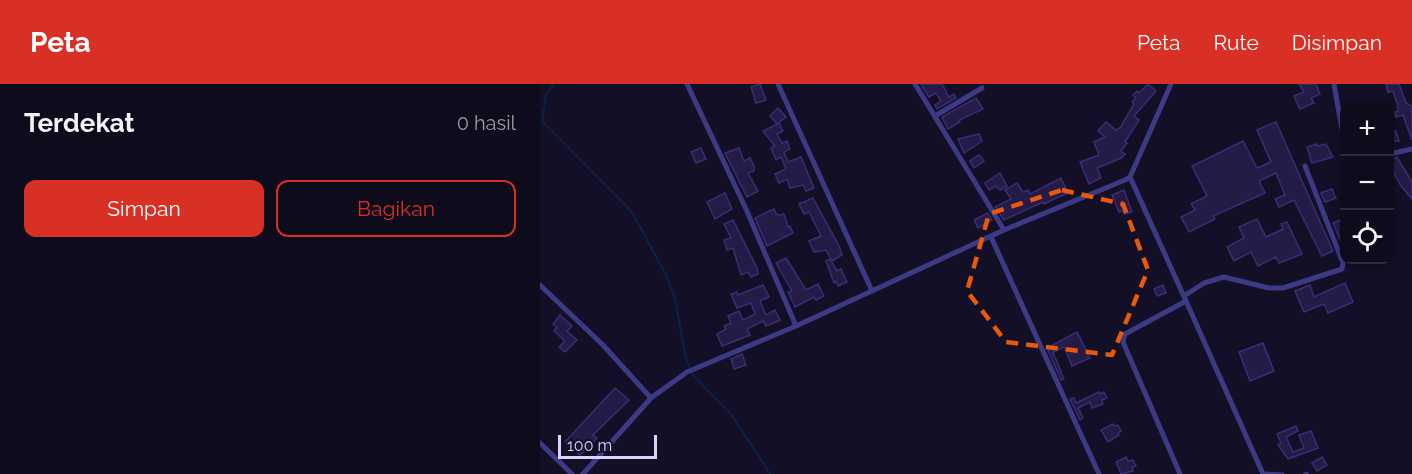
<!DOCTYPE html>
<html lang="id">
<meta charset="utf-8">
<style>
:root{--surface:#0e0b1c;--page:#1c1929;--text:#f1f3f6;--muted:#9b9ba3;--line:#2e2b3b;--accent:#d93025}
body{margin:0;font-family:Raleway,sans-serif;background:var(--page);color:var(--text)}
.controls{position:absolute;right:18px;top:18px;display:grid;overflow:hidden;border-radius:12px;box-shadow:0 3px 9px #0003}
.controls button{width:54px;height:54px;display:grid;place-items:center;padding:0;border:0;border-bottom:2px solid var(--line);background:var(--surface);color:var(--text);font:30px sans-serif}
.scale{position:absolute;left:18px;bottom:15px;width:99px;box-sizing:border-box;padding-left:6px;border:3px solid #d9d4ff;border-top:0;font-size:16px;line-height:21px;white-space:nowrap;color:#d9d4ff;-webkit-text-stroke:4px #130f26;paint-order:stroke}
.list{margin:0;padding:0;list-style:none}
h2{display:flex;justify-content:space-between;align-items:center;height:78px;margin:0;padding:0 24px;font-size:26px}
h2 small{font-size:20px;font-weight:400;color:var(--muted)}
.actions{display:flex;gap:12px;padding:18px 24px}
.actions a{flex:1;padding:14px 0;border:2px solid var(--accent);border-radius:12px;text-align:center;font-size:21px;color:var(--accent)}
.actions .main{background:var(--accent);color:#fff}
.icon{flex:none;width:33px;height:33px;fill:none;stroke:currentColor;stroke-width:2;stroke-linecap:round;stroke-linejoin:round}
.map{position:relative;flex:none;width:872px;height:390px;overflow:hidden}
header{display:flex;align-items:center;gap:36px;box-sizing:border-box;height:84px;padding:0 30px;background:var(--accent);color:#fff}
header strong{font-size:28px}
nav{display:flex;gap:33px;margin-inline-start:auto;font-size:21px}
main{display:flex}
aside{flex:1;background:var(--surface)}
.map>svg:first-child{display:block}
</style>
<header>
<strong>Peta</strong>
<nav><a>Peta</a><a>Rute</a><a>Disimpan</a></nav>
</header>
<main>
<aside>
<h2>Terdekat<small>0 hasil</small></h2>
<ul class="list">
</ul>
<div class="actions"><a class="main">Simpan</a><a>Bagikan</a></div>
</aside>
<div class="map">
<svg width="872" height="390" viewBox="0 0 872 390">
<rect width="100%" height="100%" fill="#130f26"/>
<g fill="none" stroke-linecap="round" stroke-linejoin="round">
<polyline stroke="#0c2248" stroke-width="2" points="14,0 6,11 2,37 92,128 126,191 135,214 146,275 152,290 191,330 230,390"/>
</g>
<g fill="#241b47" stroke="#3b2d73" stroke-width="1.5">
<polygon points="220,0 226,16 216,19 211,3"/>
<polygon points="381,0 402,0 409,13 414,10 416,14 397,25 395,21 401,17 396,9 389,13"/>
<polygon points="608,0 616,7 594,32 599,36 585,58 587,59 581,67 585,70 581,74 557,84 561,94 549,100 540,78 559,71 554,58 565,53 558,47 566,38 576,46 580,44 594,20 592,18 596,14 593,11 597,7 599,9"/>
<polygon points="759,0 776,0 780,10 771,14 774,19 760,25 754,12 764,8"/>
<polygon points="846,0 859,0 866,19 872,22 872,56 863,31 856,33 855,28 858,27 858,22 853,7 848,8"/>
<polygon points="436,14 443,25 419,36 420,38 408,45 402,33"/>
<polygon points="238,24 246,33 237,40 230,32"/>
<polygon points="736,38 793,167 782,172 754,116 739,123 735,115 745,111 736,89 719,97 725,109 673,132 675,135 649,148 641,133 655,126 651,120 667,112 652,82 703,57 717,84 731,78 717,46"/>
<polygon points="239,39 243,47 237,50 242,59 247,57 250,65 244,68 248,78 261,73 274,104 266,107 263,101 250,104 247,95 239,99 235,90 246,85 241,73 236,76 231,64 235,62 223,47"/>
<polygon points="856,47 859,57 849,58 849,49"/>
<polygon points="439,50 442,57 424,69 418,55"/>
<polygon points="777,60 777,62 786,60 793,73 772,79 767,63"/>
<polygon points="161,64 166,75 156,79 151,68"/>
<polygon points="199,64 204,77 210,74 214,82 214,87 208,89 218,107 207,113 185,69"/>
<polygon points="439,71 444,77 434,84 430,77"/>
<polygon points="857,73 872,98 872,115 861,102 849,80 849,76"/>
<polygon points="460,89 467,102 460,106 456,102 449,106 445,99"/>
<polygon points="521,94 528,109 512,116 504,120 503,118 464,136 455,123 471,115 465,106 477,99 483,108 488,106 490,110"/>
<polygon points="792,105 796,114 785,118 781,109"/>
<polygon points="584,106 592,128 584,130 583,127 579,128 572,111"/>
<polygon points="185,109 192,125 175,135 167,118"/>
<polygon points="273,114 299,162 302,171 292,177 286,166 274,168 269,157 281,152 269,128 264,130 259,120"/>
<polygon points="234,125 237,131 244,130 248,143 250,142 253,149 227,162 215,134"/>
<polygon points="448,129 452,136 438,144 434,136"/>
<polygon points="717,135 726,153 743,145 741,140 747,138 762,170 739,179 736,173 718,182 711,168 694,177 687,163 704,154 699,143"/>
<polygon points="803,135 804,139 804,165 793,139"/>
<polygon points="193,136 217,184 218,190 211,193 208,188 201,191 193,164 187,166 184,156 191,154 184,140"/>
<polygon points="246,174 266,206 278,200 284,212 276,216 274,213 255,223 248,208 252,207 236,179"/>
<polygon points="290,175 297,187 301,185 307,198 298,202 296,197 294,199 286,177"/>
<polygon points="805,199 813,218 788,229 784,220 764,228 755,207 770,201 774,213"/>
<polygon points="223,201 229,213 220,217 226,231 235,226 240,236 226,242 223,237 207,245 210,251 182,262 177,250 186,245 184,242 191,239 188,232 199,227 203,236 215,230 211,219 197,224 191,210 197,208 198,211"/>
<polygon points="623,201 626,209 617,212 614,205"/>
<polygon points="20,231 32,242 27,247 37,256 25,268 19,263 25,257 14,247 17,243 13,240"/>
<polygon points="537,248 550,274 532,282 524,263 513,268 524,295 521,296 507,264"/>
<polygon points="723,259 734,287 710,297 699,268"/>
<polygon points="202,270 206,281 194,285 191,275"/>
<polygon points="75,304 89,316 53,351 57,354 40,371 25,358"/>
<polygon points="559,308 560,310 564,308 567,314 562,316 563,320 552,324 550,318 538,324 543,334 540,336 530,315 534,314 536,319"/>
<polygon points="573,340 574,342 578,341 581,347 578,349 579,351 568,358 561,346"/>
<polygon points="756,342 758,347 746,353 753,368 764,364 759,351 771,347 778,364 748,375 738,361 741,359 737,350"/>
<polygon points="586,373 588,377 593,376 596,382 592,384 593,387 581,390 576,378"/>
<polygon points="782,373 787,381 777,387 772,379"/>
</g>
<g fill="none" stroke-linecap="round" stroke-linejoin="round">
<g stroke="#3d3a85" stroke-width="3">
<polyline points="723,389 743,390"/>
<polyline points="765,390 767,389"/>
</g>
<g stroke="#3d3a85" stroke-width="5">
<polyline points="147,0 206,125 256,242"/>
<polyline points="238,0 332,207"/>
<polyline points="375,0 464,146"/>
<polyline points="794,0 804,57"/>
<polyline points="395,32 442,4"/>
<polyline points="850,70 872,65"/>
<polyline points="590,93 646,217 585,250 583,258 640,390"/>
<polyline points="451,153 559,390"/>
<polyline points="0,201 63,261 111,314"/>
<polyline points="644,212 664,199 684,193 729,204 743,204 802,185 803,179 765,82"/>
<polyline points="646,217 723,390"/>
<polyline points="0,359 32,390"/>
<polyline points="43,390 111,314 147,288 256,242 464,146 585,96 590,93 631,0"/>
</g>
</g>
<path fill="none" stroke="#e8590c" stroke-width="4.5" stroke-dasharray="12 8" stroke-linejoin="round" d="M522,106l61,14 25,66 -36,85 -106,-13 -39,-51 22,-77z"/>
</svg>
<div class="controls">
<button>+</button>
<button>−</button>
<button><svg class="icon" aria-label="locate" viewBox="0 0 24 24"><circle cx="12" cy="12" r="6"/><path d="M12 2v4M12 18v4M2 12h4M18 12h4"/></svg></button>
</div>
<div class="scale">100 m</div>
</div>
</main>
